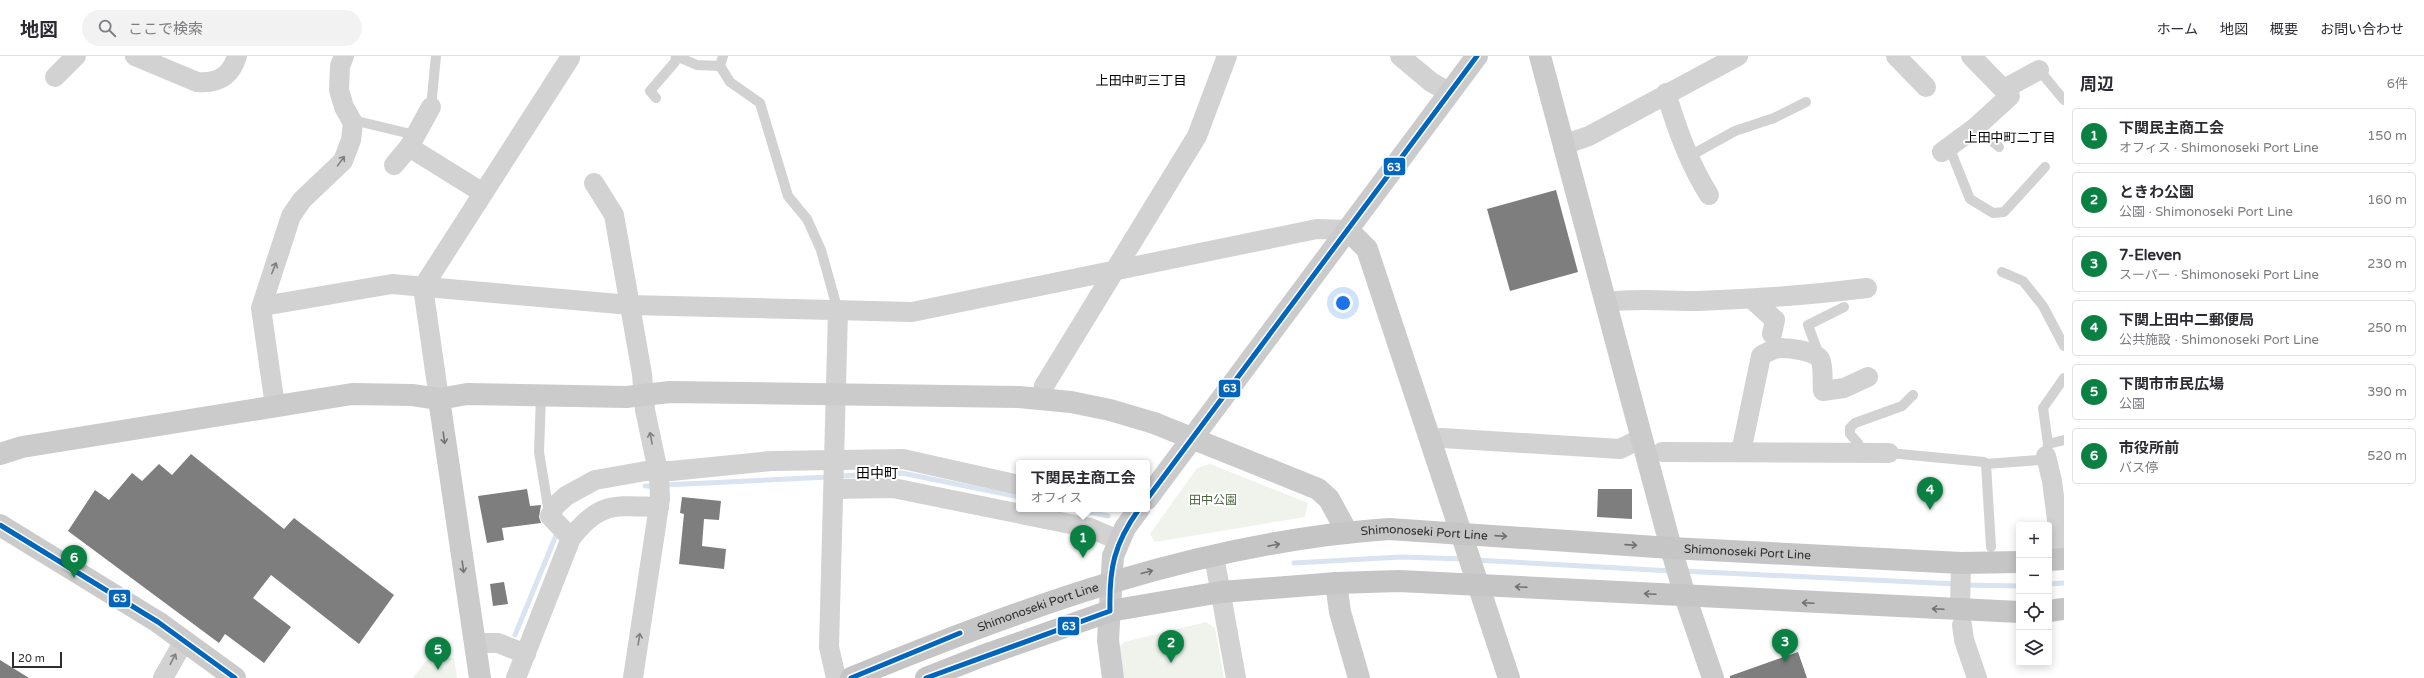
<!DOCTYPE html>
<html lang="ja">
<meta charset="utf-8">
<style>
:root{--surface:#fff;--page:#f2f2f3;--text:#2b2b33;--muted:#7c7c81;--line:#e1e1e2;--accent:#0b8043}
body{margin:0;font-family:"Varela Round","Noto Sans JP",sans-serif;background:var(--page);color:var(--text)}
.controls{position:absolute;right:12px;bottom:12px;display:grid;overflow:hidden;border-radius:4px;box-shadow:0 2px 10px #0003}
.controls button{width:36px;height:36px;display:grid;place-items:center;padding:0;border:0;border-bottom:1px solid var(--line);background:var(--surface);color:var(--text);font:20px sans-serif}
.scale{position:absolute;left:12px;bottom:10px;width:50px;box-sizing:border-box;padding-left:4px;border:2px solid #2d2d2d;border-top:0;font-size:11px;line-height:14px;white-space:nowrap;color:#2d2d2d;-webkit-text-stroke:3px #fff;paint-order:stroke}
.you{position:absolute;left:1343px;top:247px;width:14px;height:14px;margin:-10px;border:3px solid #fff;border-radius:50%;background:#1a73e8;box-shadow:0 0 0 6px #1a73e833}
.badge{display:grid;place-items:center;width:26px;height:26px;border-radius:50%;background:var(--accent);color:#fff;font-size:13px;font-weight:700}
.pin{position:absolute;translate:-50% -33px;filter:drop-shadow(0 1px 2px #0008)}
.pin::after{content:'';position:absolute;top:21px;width:14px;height:12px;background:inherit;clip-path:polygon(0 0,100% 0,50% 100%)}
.popup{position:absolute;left:1016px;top:404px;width:134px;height:52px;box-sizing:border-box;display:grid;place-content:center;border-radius:4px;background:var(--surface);filter:drop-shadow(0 1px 3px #0005);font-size:13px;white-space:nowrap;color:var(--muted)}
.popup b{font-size:15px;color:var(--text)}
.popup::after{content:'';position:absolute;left:50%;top:100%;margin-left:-8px;border:8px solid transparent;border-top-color:var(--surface)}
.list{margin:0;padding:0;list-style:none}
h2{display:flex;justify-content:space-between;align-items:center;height:52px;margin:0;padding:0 16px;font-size:17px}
h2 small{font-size:13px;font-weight:400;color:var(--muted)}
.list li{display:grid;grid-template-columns:26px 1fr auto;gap:12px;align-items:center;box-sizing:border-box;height:56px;margin:0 8px 8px;padding:0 8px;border:1px solid var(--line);border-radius:4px}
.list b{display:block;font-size:15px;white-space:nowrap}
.list p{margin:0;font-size:13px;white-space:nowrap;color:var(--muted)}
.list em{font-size:13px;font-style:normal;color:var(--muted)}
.icon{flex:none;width:22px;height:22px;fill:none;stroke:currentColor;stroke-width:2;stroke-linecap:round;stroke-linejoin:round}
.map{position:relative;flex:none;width:2064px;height:622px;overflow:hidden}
header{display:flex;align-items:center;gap:24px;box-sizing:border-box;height:56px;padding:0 20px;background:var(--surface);border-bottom:1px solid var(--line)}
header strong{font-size:19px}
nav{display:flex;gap:22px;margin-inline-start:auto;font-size:14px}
.search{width:280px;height:36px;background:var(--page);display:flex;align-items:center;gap:10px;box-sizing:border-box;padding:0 14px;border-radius:22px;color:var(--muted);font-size:15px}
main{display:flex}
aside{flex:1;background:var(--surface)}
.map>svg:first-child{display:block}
</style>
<header>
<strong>地図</strong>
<div class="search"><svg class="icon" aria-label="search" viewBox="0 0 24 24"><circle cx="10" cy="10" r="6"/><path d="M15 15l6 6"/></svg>ここで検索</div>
<nav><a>ホーム</a><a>地図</a><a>概要</a><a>お問い合わせ</a></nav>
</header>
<main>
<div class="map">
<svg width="2064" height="622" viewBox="0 0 2064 622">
<rect width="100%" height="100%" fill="#fff"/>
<g fill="#eff3ec">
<polygon points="1210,408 1308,447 1305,461 1155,486 1150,478 1197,412"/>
<polygon points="1206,566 1215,572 1224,622 1124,622 1118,592 1124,586"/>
<polygon points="438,602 454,602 457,622 413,622 426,605"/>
</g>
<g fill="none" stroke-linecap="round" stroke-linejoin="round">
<g stroke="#d9e4f0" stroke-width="5">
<polyline points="837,420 902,417 1019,441"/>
<polyline points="663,429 829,421"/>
<polyline points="645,430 655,430"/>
<polyline points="1075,453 1108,460"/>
<polyline points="1475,504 1672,515"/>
<polyline points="1294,507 1401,501 1465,503"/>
<polyline points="1682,515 1956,528"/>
<polyline points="2049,528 2064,527"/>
<polyline points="1964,529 2019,530"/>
<polyline points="515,579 557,477"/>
</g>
</g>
<g fill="#7e7e7e">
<polygon points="1556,134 1578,216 1510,235 1487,153"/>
<polygon points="191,398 284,473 294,462 394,539 359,588 271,519 253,542 291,571 264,607 225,578 219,587 68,475 95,434 109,444 132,417 142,425 159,408 172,419"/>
<polygon points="527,433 530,450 541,449 539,461 541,467 502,472 504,484 487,487 478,440"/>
<polygon points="1598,433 1632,433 1632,463 1597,461"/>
<polygon points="682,441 721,445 719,464 704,463 702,490 726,493 724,513 679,508 684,458 680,457"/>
<polygon points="504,526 508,548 493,550 490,528"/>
<polygon points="1798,596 1807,622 1730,622 1730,620"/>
<polygon points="0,604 29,622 0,622"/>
</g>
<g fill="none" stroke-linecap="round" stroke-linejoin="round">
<g stroke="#d2d2d2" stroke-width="10">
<polyline points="723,0 720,10 730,26 760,47 788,140 807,163 821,194 838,255"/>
<polyline points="678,1 697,9 720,10"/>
<polyline points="2039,14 2064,44"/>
<polyline points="656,42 650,35 675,6 676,0"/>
<polyline points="431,51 436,0"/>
<polyline points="353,67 361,66 415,79"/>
<polyline points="1976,71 1999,91"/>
<polyline points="1949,91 1970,143 1993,157 2004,156 2045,111"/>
<polyline points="1688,101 1735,75 1774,62 1806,46"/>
<polyline points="2002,216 2023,225 2043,250 2064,290"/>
<polyline points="1819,299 1808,269 1844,251"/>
<polyline points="541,340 539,396 549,457"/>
<polyline points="2048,388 2043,352 2064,322"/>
<polyline points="1860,397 1858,387 1850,378 1850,372 1855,367 1902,350 1913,339"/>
<polyline points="1889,397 1984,406 1986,408 2039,404 2046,400 2048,388 2064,384"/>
<polyline points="1986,408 1991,491"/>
</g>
<g stroke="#d2d2d2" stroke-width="20">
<path d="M135,0l62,26c21,2 34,-6 40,-26"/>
<polyline points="1400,0 1431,26 1450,37"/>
<polyline points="1896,0 1926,31"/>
<polyline points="55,21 76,0"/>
<polyline points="2004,33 2039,14"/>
<path d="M1666,37c11,36 23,70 43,102"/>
<polyline points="1563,89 1589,80 1738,0"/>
<polyline points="409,91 483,137"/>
<polyline points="1942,96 1976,71 2010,40 1971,0"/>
<polyline points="394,109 409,91 431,51"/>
<polyline points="594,127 614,159 642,318 645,354 659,420 660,443 633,622"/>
<polyline points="1752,243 1775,264 1772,278"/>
<path d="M1606,246c30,-4 60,-1 91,-1 57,-2 113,-6 170,-13"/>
<polyline points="263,250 392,228 630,249 912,256 1317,173 1348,174"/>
<polyline points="439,343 423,231 570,2"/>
<polyline points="1041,343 1044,330 1197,80 1227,0"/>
<polyline points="275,350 261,252 291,160 302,144 343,105 351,84 353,67 344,51 339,34 340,10 344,0"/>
<polyline points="1430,383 1442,382 1620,393 1642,382"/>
<polyline points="1662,396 1889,397"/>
<path d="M1741,396l20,-96c5,-4 15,-8 20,-8 9,0 34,3 39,11 4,8 2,23 3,32l21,-3 24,-11"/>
<polyline points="2046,400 2052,425 2060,487"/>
<polyline points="834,433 893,432 1090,472 1118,484"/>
<polyline points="571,482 550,460 555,450 566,440 595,424 646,415 671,415 771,405 903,403 1019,429"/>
<polyline points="1214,500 1236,622"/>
<polyline points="1960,554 1961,507"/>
<polyline points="1962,569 1964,584 1977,622"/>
<polyline points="475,587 498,587 526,598"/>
<polyline points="163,622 184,585"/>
<path d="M516,622l55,-140c29,-37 43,-32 88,-31"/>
<polyline points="836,622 829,591 838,255"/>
</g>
<g stroke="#cbcbcb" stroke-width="22">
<polyline points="1540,0 1671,492 1685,540 1713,622"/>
<polyline points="1348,174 1367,193 1509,622"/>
<polyline points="439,343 480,622"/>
<polyline points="0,398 22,391 352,338 412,339 439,343 467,338 626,341 670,336 1019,341 1071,346 1110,354 1154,367 1318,433 1329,443 1347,476"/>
<polyline points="1147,443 1477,0"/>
<polyline points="0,469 158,566 235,622"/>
<polyline points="1336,527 1340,556 1359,622"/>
<polyline points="1113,622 1108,584 1113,500 1125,472 1139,453"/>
</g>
<g stroke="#c5c5c5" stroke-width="22">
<polyline points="2049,504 2064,503"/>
<polyline points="2049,555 2064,553"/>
<path id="s1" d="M851,622c173,-71 349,-136 538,-149l282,19 290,15 58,-1"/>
<polyline points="926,622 982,600 1110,555 1221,536 1336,527 1399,525 2019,556"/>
</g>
<defs>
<g id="bus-1">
<polyline points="1147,443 1477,0"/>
<polyline points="0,469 158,566 235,622"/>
<polyline points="851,622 960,577"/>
<path d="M926,622l184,-67c-1,-43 4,-67 29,-102"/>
</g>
</defs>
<use href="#bus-1" stroke="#fff" stroke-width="8"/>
<use href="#bus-1" stroke="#0065bd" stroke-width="5"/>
</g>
<defs><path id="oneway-shaft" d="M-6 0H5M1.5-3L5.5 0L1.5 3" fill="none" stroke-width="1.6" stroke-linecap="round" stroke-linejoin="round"/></defs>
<g stroke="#808080">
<use href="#oneway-shaft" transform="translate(341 105) rotate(-54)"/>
<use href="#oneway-shaft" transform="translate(274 212) rotate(-68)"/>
<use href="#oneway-shaft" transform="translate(651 382) rotate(-101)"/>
<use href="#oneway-shaft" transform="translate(639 583) rotate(-81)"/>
<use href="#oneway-shaft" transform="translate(173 603) rotate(-62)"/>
</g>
<g stroke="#747474">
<use href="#oneway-shaft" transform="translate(444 382) rotate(82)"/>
<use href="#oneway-shaft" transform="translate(463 511) rotate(82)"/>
</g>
<g stroke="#717171">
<use href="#oneway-shaft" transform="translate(1501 480) rotate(4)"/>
<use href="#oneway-shaft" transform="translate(1274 489) rotate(-11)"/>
<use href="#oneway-shaft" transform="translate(1631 489) rotate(4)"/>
<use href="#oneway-shaft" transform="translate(1147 516) rotate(-15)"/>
<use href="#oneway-shaft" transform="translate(1521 531) rotate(-177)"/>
<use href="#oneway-shaft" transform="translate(1650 538) rotate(-177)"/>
<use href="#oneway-shaft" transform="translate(1808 547) rotate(-177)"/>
<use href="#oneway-shaft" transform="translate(1938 553) rotate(-177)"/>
</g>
<g text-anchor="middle" stroke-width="4" stroke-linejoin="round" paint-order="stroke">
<g font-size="12" fill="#4c663e" stroke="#fff">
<text x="1213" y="448">田中公園</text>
</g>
<g font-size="12" fill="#2d2d2d" stroke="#fff">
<text dy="4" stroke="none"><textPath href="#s1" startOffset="596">Shimonoseki Port Line</textPath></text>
<text dy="4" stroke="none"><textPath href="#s1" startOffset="920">Shimonoseki Port Line</textPath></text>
<text dy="4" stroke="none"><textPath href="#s1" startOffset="200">Shimonoseki Port Line</textPath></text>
</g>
<g font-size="13" fill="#000" stroke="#fff">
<text x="1141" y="29">上田中町三丁目</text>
<text x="2010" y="86">上田中町二丁目</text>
</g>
<g font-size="14" fill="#000" stroke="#fff">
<text x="877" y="422">田中町</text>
</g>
</g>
<g stroke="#fff" stroke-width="1.5">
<rect x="1383" y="101" width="23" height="19" rx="4" fill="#0065bd"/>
<rect x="1218" y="323" width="23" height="19" rx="4" fill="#0065bd"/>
<rect x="108" y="533" width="23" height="19" rx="4" fill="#0065bd"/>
<rect x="1057" y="560" width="23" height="20" rx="4" fill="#0065bd"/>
</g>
<g font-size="11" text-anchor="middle" font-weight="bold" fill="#fff">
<text x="1394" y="115">63</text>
<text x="1230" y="336">63</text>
<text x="120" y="546">63</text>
<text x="1069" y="574">63</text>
</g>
</svg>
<div class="controls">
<button>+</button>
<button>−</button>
<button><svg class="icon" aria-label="locate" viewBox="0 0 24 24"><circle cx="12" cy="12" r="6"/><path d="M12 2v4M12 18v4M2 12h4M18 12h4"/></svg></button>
<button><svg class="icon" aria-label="layers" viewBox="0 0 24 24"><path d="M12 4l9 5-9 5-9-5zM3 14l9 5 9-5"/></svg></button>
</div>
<div class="scale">20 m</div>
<div class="you"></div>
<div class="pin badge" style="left:1083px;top:502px">1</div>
<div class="popup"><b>下関民主商工会</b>オフィス</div>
<div class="pin badge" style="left:1171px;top:607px">2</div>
<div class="pin badge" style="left:1785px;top:606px">3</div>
<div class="pin badge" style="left:1930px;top:454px">4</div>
<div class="pin badge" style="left:438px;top:614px">5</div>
<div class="pin badge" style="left:74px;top:522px">6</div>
</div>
<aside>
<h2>周辺<small>6件</small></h2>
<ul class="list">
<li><span class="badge">1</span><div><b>下関民主商工会</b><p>オフィス · Shimonoseki Port Line</p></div><em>150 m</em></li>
<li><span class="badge">2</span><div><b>ときわ公園</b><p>公園 · Shimonoseki Port Line</p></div><em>160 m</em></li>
<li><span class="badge">3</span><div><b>7-Eleven</b><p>スーパー · Shimonoseki Port Line</p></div><em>230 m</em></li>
<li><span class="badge">4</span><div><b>下関上田中二郵便局</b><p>公共施設 · Shimonoseki Port Line</p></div><em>250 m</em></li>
<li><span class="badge">5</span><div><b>下関市市民広場</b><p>公園</p></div><em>390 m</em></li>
<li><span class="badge">6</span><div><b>市役所前</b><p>バス停</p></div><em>520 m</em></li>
</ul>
</aside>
</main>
